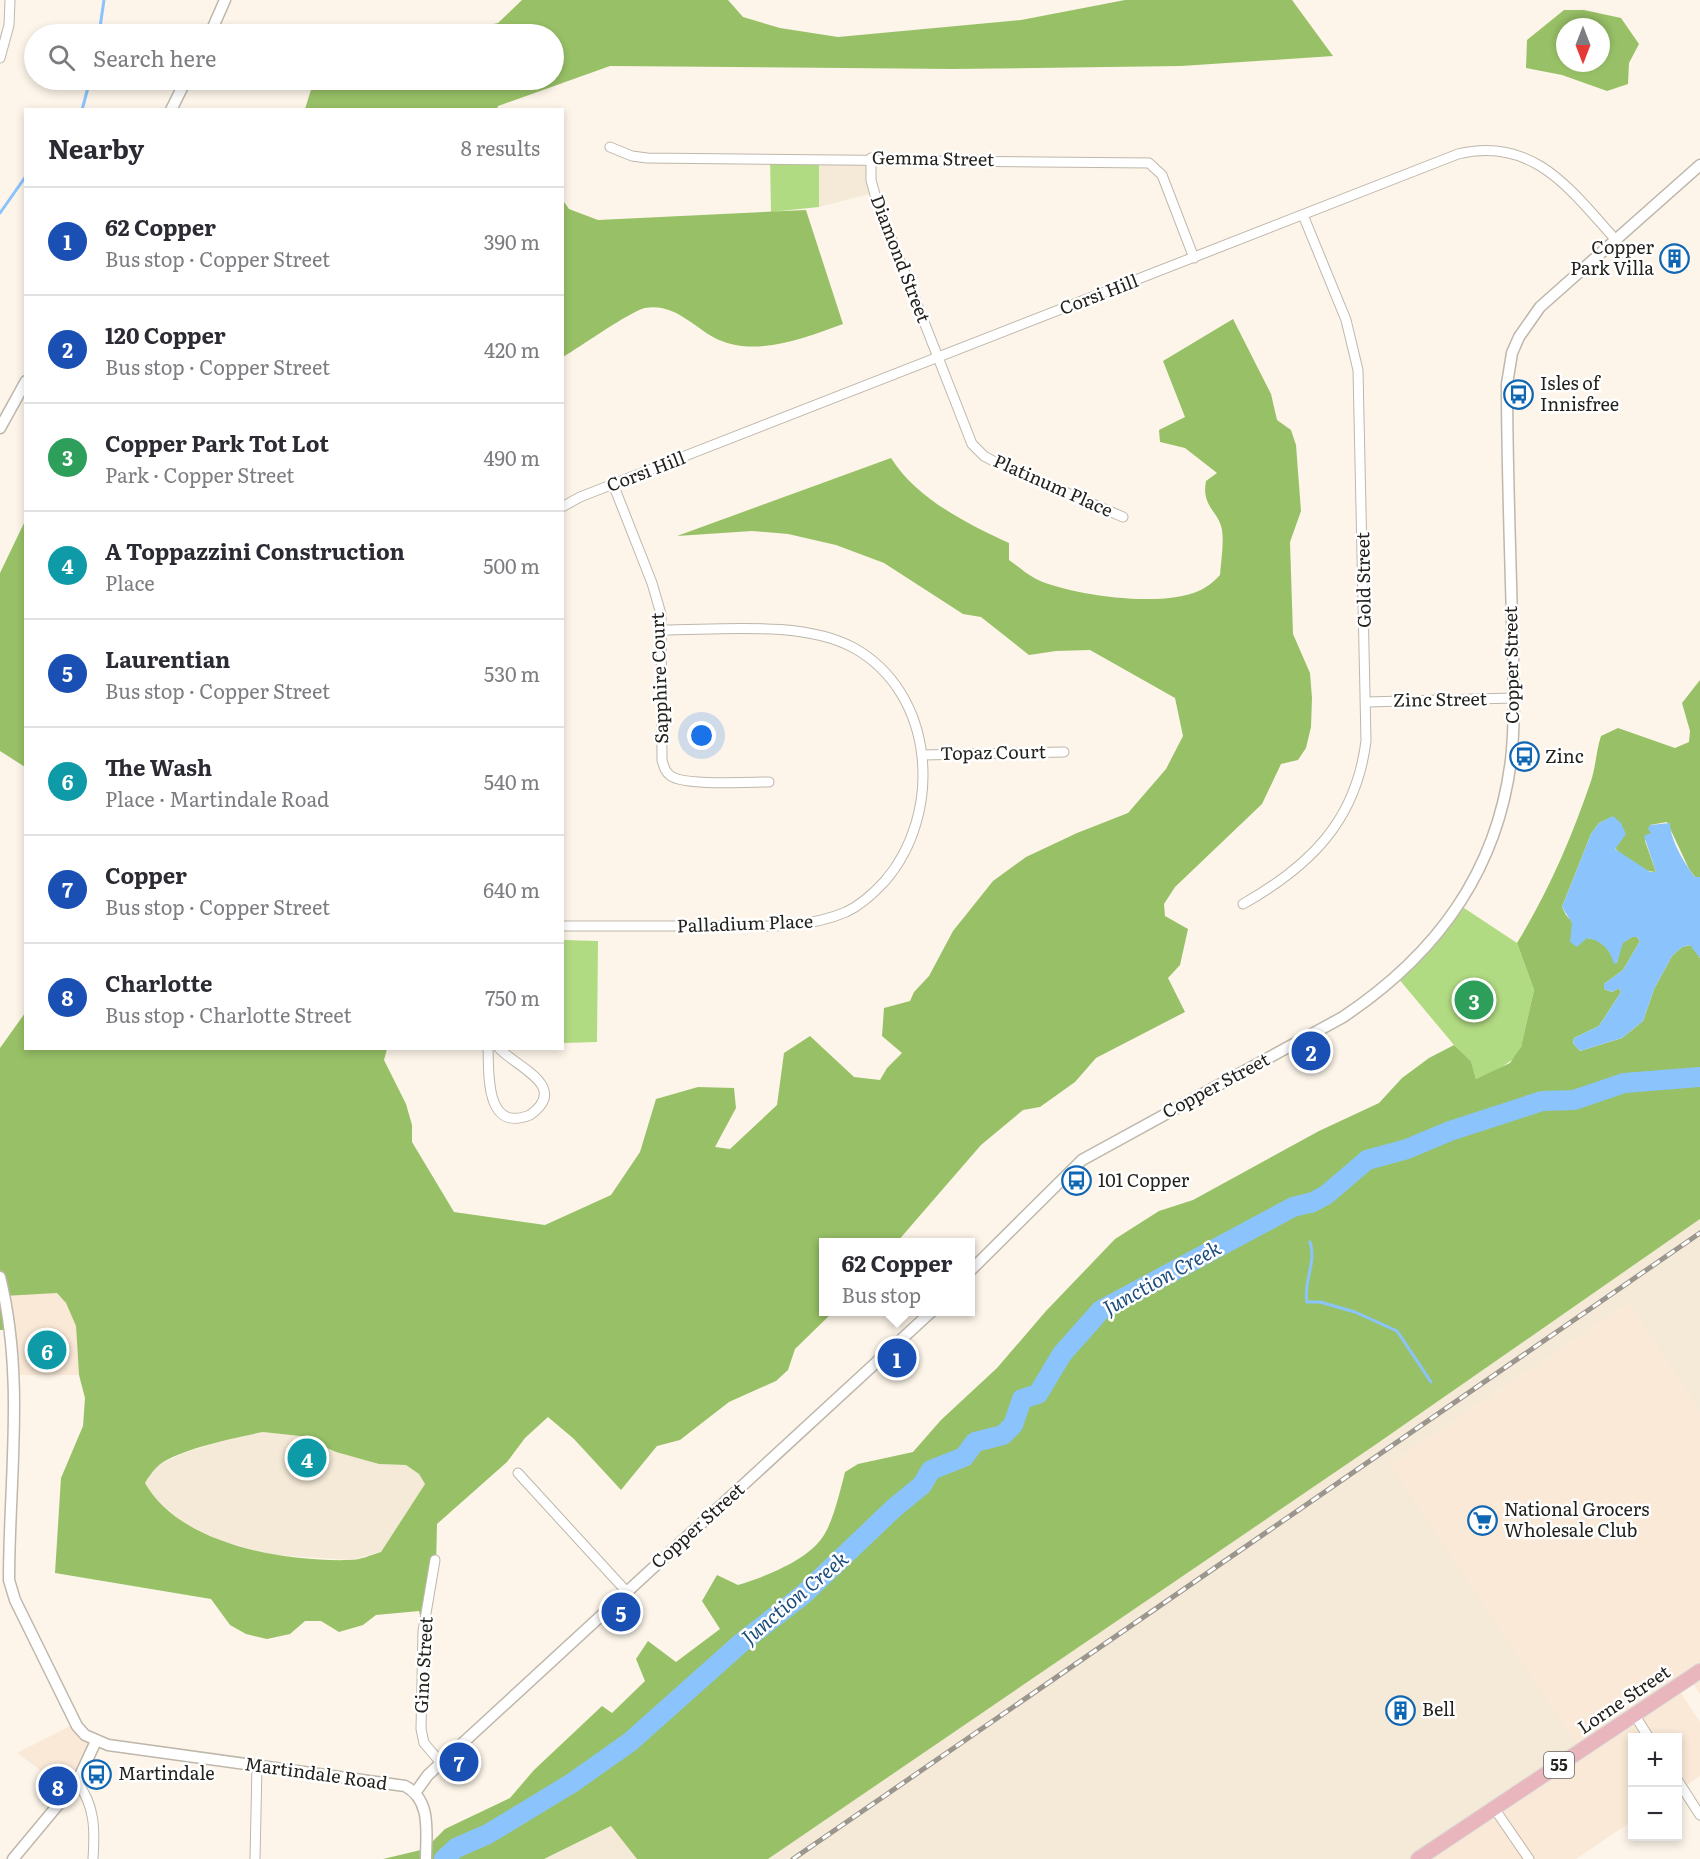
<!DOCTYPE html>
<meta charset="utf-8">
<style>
:root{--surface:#fff;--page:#f2f2f3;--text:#2b2b33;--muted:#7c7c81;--line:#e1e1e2;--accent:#0f766e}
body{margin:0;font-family:Literata,serif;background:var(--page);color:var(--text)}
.controls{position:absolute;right:18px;bottom:18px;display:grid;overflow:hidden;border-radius:0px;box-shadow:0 3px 9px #0003}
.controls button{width:54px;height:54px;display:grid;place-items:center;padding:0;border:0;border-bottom:2px solid var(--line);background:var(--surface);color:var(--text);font:30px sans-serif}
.compass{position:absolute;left:1556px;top:18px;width:54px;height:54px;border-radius:50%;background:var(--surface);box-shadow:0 3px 9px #0003;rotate:180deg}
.you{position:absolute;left:702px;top:736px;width:21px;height:21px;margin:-15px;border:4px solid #fff;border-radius:50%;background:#1a73e8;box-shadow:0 0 0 9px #1a73e833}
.badge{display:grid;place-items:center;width:39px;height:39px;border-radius:50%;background:var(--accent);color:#fff;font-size:20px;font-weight:700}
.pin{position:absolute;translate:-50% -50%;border:3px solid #fff;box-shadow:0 2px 6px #0006}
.popup{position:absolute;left:819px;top:1238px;width:156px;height:78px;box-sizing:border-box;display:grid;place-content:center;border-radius:0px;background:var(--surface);filter:drop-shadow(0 2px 4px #0005);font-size:20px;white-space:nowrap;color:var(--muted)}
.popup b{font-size:22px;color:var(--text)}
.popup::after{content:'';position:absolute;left:50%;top:100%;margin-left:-12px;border:12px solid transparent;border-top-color:var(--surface)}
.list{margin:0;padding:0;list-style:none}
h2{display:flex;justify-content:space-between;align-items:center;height:78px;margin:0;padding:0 24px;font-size:26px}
h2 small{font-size:20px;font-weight:400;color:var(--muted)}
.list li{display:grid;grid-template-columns:39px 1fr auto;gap:18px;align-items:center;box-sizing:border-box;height:108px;padding:0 24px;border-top:2px solid var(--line)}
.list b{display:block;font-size:22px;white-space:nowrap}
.list p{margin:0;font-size:20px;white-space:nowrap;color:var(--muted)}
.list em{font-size:20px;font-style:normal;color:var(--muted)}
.icon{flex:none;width:33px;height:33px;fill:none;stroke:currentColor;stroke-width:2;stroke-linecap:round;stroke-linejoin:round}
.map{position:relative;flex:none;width:1700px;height:1859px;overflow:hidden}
.search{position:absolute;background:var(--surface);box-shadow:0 3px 9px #0003;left:24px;top:24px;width:540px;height:66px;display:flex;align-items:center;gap:15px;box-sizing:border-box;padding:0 21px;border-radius:33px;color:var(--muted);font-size:22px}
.panel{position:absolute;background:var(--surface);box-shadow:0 3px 9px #0003;left:24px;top:108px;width:540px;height:942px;border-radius:0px}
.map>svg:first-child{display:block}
</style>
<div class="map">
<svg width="1700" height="1859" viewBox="0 0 1700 1859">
<rect width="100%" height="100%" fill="#fdf5e9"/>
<g fill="#fae9d7">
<polygon points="57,1292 66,1303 76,1326 79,1375 13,1375 3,1296"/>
<polygon points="1629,1303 1700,1413 1700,1694 1690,1679 1677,1687 1700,1722 1700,1776 1678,1791 1678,1738 1632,1738 1632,1821 1576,1859 1423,1859 1389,1464"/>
<polygon points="74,1724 95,1742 69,1791 17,1753"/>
</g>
<g fill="#f5e9d7">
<polygon points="819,159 870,159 873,193 819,207"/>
<polygon points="1700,1219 1700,1413 1629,1303 1389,1464 1581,1750 1419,1859 768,1859 1375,1445"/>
<polygon points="263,1432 300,1436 336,1452 379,1464 406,1465 419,1474 425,1484 381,1552 351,1560 275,1555 224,1542 182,1522 152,1495 145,1483 157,1466 184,1453 225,1440"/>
<polygon points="612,1826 637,1859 544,1859"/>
</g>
<g fill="#b1db82">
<polygon points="770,159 819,159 819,207 771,212"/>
<polygon points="1461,906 1517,943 1534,990 1521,1047 1515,1058 1496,1071 1476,1079 1471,1061 1454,1045 1398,978"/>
<polygon points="563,940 598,941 597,1042 563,1043"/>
</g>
<g fill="#98c167" fill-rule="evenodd">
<polygon points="522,0 728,0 743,17 780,28 838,37 1021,20 1125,0 1292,0 1333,56 1181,66 953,69 610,66 498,106 497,109 305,109 314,80 554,80 554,34 448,34 498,23"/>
<path d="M1564,10h20l37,8 18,26 -10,19 -1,21 -21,7 -45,-16 -36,-7 1,-28zM1565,27h36v36h-36z"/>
<path d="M562,199l7,10 29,11 208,-10 37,114c-36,13 -85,33 -124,16 -24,-11 -44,-38 -74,-32 -16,4 -65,39 -82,49z"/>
<path d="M1233,319l38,75 6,26 14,10 5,15 5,66 -11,31 3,92 17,39 2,25 -1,29 -5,21 -8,12 -17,4 -19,40 -87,83 -11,17 1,12 23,13 -8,36 -12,13 17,34 -89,46 -21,24 -35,25 -17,3 -42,35 -84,97h-73v70h9l-38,37 -7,21 -12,11 -47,21 -49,38 -23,6 -36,44 -47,-51 -26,-22 -23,21 -18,24 -70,62 -1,44 -12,63 -5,-20 -43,4 -13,10 -24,7 -18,-11h-16l-15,13 -23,5 -21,-5 -16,-9 -19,-26 -156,-26 6,-95 22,-52 2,-28 -6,-23 -3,-49 -10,-23 -9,-10 -53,3 5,34h-9v-282l25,-35 1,35 361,1 -3,11 22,44 6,21v17l42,70 91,13 66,-30 29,-43 16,-53 42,-12 36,1 2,20 -21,39 15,2 47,-44 7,-52 26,-17 44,41 26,3 7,-12 15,-15 -20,-17 2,-28 26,-7 4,-9 15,-16 24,-45 40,-50 33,-24 51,-24 51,-20 38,-44 17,-33 -8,-38 -85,-48 -34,1 -27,4 -48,-38 -18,-3 -79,-51 -48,-18 -48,-11 -36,-3 -75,5 214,-78c26,41 75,65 118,85v17c9,6 17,14 27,19 35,17 137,31 170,8 5,-3 10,-8 14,-12 1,-14 4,-31 2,-45 -3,-19 -21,-23 -16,-49l11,-8 -32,-25 -25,-6 -1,-12 26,-13 -22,-56zM263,1432l37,4 36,16 43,12 27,1 13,9 6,10 -44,68c-10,3 -21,8 -31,8 -65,2 -170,-15 -205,-77 3,-5 7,-11 11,-15 16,-18 83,-31 107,-36z"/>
<polygon points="25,521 25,767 0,751 0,573"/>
<path d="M1700,680v197h-5l-6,-8 -22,-47 -17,3 1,8 -6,8 11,31c-13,0 -32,-14 -41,-24l7,-9 -10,-22 -13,6 -8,11 -29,73 4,8 21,23 10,2 9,7 11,16 5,-20 10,-6h5l3,4 -17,29 -19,14v5l8,3 7,-4 2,4 -22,34 -25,12 -1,5 7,8 42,-13 21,-17 11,-32 18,-33 10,-9 9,-2 9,13v261l-325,226 -607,414h-131l-26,-33 -67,33h-161l42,-10 20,-20 65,-31 24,-28 68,-64 10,7 33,-32 -9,-22 12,-18 28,21 44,-33 -18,-28 15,-26 21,10c26,-8 68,-24 84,-47 11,-15 18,-47 23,-66l13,-8 55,-12 28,-32 56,-52 49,-57 69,-72 44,-28 34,-11 126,-69 60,-28 23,-25 27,-20 25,-13 17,16 5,18 34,-16 11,-16 13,-57 -17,-47c31,-51 55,-106 74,-162 5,-15 5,-30 10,-45l17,-8 57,20 14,-6 1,-11 -8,-28z"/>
</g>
<path fill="#8bc3fd" d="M1613,816l8,7 5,11 -11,15 35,23h6l-12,-36 7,-3 -3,-4 2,-4 20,-2c0,17 15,41 25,54h5v81l-10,-13 -8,2 -10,9 -18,33 -11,32 -21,17 -42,13 -7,-8 1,-5 25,-12 22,-34 -2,-4 -7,4 -8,-3v-5l19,-14 17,-29 -3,-4h-5l-9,6 -6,20 -3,1c-4,-15 -12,-23 -27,-26l-10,9 -7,-5 2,-19 -10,-16 29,-73 8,-11z"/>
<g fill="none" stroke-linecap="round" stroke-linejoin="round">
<g stroke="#8bc3fd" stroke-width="3">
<polyline points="99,34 104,0"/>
<polyline points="82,110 90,80"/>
<polyline points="0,213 26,176"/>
<polyline points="1312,1212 1313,1202"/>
<path d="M1310,1242c7,20 -7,40 -3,60h13l35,10 42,19 34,51"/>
</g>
<polyline stroke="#8bc3fd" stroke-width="20" points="444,1859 456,1848 488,1834 572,1783 630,1742 741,1643 804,1594 893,1509 922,1485 931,1470 964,1457 975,1442 1003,1435 1013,1425 1022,1399 1038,1394 1062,1354 1101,1310 1293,1207 1313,1202 1326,1195 1367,1160 1407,1149 1450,1131 1542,1101 1574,1100 1624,1083 1700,1077"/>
<defs>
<g id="minor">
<polyline points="0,58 9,25 10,0"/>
<polyline points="610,147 632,156 647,158 1149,163 1162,175 1194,258"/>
<polyline points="871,158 871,180 877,202 972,444 984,456 995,462 1123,517"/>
<path d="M613,484l39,99 9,31 1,146c2,7 3,12 9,16 13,10 79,6 98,6"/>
<path d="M562,507l18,-10 878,-343c75,-18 112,35 157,85"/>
<polyline points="1367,702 1513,698"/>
<polyline points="922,755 1064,752"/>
<path d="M1243,904c67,-38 113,-83 123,-163l-8,-371 -12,-50 -43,-105"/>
<path d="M562,926c50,0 100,0 150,0 45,0 92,4 134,-14 15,-7 28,-19 39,-31 58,-67 51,-187 -31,-233 -51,-28 -135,-18 -192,-18"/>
<path d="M488,1048c1,26 -3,85 42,67 41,-29 -16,-49 -31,-67"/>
<polyline points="518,1473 626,1591"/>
<polyline points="435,1560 423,1631 421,1729 424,1743 442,1764"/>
<polyline points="1634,1714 1649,1738"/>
<polyline points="1678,1781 1700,1815"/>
<path d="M77,1782c18,23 18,48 16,77"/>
<polyline points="1494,1808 1529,1859"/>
<polyline points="255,1859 257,1766"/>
</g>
<g id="tertiary">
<polyline points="210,34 225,0"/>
<polyline points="171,110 186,80"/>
<polyline points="0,428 26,381"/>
<path d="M970,1271l112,-111 261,-143c93,-62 154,-144 168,-257 5,-46 2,-93 1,-140 -2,-79 -5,-157 -5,-236l5,-31 7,-16 21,-30 160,-142"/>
<path d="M0,1277c25,100 9,202 9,303l6,20 62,126 8,9 23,10 297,41c27,14 21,47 21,73"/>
<polyline points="415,1793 428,1775 931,1312"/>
<polyline points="13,1859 77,1782 96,1741"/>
</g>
<polyline id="primary" points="1418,1859 1700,1671"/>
</defs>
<use href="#minor" stroke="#beb7ab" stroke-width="11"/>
<use href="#tertiary" stroke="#beb7ab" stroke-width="13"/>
<use href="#primary" stroke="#d8d7d6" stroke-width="16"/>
<use href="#minor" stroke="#fff" stroke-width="9"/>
<use href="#tertiary" stroke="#fff" stroke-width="10"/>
<use href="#primary" stroke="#e9b6be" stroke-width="14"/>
<defs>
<polyline id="rail" points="793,1859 1700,1233"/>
</defs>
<use href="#rail" stroke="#9b968d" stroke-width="5"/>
<use href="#rail" stroke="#fff" stroke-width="3" stroke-dasharray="9" stroke-linecap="butt"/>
</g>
<defs>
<symbol id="building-ring" viewBox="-11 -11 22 22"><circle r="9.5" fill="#fff" stroke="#0f66b3" stroke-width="1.5"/><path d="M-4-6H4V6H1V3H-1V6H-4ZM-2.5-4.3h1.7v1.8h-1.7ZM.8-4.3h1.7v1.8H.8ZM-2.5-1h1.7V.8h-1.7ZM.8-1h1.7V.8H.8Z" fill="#0f66b3"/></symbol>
<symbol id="bus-ring" viewBox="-11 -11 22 22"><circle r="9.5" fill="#fff" stroke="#0f66b3" stroke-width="1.5"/><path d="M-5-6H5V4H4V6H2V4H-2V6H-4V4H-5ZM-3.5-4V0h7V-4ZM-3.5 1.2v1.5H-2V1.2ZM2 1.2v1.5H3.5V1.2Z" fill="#0f66b3"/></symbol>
<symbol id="supermarket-ring" viewBox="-11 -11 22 22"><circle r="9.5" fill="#fff" stroke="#0f66b3" stroke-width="1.5"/><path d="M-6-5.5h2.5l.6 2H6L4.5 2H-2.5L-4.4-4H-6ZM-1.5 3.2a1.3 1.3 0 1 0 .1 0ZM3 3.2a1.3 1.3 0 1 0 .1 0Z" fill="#0f66b3"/></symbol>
</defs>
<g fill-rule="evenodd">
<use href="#building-ring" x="1658" y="242" width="33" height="33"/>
<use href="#bus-ring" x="1502" y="378" width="33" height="33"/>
<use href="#bus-ring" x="1508" y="740" width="33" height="33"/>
<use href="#bus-ring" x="1060" y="1164" width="33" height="33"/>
<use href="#supermarket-ring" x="1466" y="1504" width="33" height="33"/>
<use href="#building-ring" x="1384" y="1694" width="33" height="33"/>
<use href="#bus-ring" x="80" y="1758" width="33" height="33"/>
</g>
<g text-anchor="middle" stroke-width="5" stroke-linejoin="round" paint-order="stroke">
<rect fill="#fff" stroke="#666461" stroke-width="1.5" x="1544" y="1752" width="30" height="26" rx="4.5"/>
<g font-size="16" font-weight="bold" fill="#24221d">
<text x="1559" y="1771">55</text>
</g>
<g font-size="18" fill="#24221d" stroke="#fff">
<text transform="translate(933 159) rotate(1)" y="6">Gemma Street</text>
<text transform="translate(900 259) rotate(69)" y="6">Diamond Street</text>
<text transform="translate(1099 295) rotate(-21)" y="6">Corsi Hill</text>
<text transform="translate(646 472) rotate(-21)" y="6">Corsi Hill</text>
<text transform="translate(1053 486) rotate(24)" y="6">Platinum Place</text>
<text transform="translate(1364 580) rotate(-91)" y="6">Gold Street</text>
<text transform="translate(1512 665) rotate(-91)" y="6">Copper Street</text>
<text transform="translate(660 678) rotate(-92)" y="6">Sapphire Court</text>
<text transform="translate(1440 700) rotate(-1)" y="6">Zinc Street</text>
<text transform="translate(993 753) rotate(-1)" y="6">Topaz Court</text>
<text transform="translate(745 924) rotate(-2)" y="6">Palladium Place</text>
<text transform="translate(1216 1086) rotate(-28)" y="6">Copper Street</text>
<text transform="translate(698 1526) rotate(-42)" y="6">Copper Street</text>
<text transform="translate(424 1665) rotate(-87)" y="6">Gino Street</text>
<text transform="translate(1624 1700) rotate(-34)" y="6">Lorne Street</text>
<text transform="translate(316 1774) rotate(8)" y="6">Martindale Road</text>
</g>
<g font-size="18" fill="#24221d" stroke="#fff" text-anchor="start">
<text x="1654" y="254" text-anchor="end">Copper<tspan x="1654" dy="21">Park Villa</tspan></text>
<text x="1540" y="390">Isles of<tspan x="1540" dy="21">Innisfree</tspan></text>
<text x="1545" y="763">Zinc</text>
<text x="1098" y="1187">101 Copper</text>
<text x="1504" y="1516">National Grocers<tspan x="1504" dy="21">Wholesale Club</tspan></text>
<text x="1422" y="1716">Bell</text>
<text x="118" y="1780">Martindale</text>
</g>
<g font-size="20" font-style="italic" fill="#1c4d7c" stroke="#fff">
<text transform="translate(1162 1278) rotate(-29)" y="7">Junction Creek</text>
<text transform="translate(795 1598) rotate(-40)" y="7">Junction Creek</text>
</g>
</g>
</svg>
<div class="controls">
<button>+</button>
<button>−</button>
</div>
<svg class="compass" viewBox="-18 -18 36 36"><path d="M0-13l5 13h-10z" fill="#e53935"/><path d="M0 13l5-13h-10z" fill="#7c7c81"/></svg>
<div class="you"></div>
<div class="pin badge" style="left:897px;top:1358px;background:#1a4fb4">1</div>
<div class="popup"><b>62 Copper</b>Bus stop</div>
<div class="pin badge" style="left:1311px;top:1051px;background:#1a4fb4">2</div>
<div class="pin badge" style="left:1474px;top:1000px;background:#2e9e5b">3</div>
<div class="pin badge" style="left:307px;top:1458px;background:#0f9aa8">4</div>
<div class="pin badge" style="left:621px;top:1612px;background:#1a4fb4">5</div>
<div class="pin badge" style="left:47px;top:1350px;background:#0f9aa8">6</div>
<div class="pin badge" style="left:459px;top:1762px;background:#1a4fb4">7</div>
<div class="pin badge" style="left:58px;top:1786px;background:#1a4fb4">8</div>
<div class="search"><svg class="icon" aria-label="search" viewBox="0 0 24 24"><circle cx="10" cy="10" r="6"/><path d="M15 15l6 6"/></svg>Search here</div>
<section class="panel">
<h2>Nearby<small>8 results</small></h2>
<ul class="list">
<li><span class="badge" style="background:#1a4fb4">1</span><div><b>62 Copper</b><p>Bus stop · Copper Street</p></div><em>390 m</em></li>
<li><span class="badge" style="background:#1a4fb4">2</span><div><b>120 Copper</b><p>Bus stop · Copper Street</p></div><em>420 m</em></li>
<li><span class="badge" style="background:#2e9e5b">3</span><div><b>Copper Park Tot Lot</b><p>Park · Copper Street</p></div><em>490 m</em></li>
<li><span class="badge" style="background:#0f9aa8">4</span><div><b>A Toppazzini Construction</b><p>Place</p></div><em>500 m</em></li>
<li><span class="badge" style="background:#1a4fb4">5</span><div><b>Laurentian</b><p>Bus stop · Copper Street</p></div><em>530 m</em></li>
<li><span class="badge" style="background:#0f9aa8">6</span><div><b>The Wash</b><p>Place · Martindale Road</p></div><em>540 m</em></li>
<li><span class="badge" style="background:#1a4fb4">7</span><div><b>Copper</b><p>Bus stop · Copper Street</p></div><em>640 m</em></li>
<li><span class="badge" style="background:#1a4fb4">8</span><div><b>Charlotte</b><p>Bus stop · Charlotte Street</p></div><em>750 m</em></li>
</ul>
</section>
</div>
